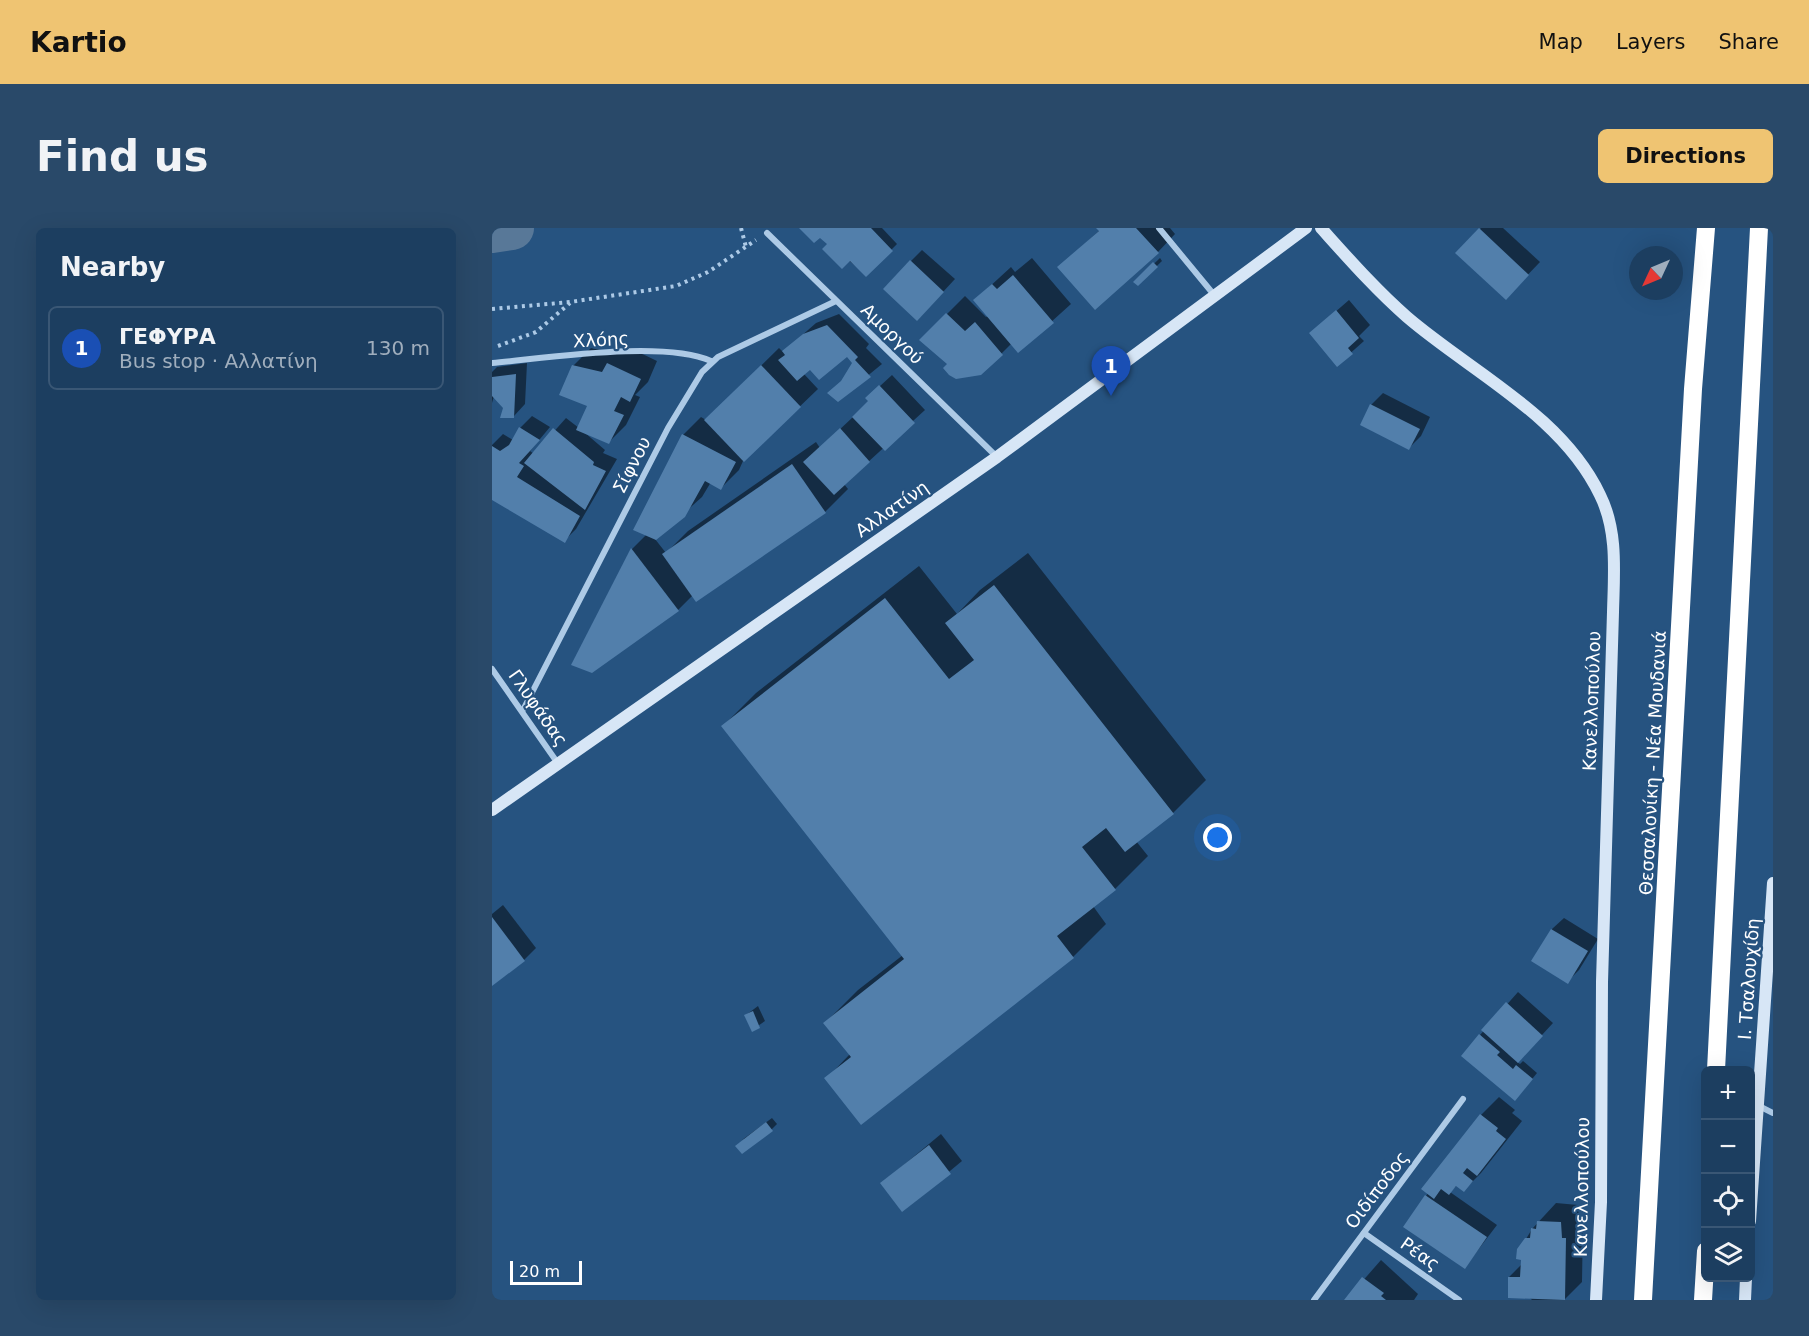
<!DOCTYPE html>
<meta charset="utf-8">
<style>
:root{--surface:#1c3e60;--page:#294969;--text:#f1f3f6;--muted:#a0aebd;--line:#3a5775;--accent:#efc472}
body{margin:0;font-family:"DejaVu Sans",sans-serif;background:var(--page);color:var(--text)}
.controls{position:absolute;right:18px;bottom:18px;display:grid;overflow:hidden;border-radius:9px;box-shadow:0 6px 24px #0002}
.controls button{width:54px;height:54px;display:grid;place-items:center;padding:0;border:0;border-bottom:2px solid var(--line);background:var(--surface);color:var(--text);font:30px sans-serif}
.compass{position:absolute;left:1137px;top:18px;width:54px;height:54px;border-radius:50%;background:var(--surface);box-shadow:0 6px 24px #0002;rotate:226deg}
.scale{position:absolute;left:18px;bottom:15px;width:72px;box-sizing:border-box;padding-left:6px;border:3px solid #fff;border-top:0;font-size:16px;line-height:21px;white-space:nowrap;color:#fff;-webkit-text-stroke:4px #265380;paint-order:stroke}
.you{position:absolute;left:726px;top:610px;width:21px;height:21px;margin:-15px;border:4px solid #fff;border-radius:50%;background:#1a73e8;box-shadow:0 0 0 9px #1a73e833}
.badge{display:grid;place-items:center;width:39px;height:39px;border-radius:50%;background:var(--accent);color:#fff;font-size:20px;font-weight:700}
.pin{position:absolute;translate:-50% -50px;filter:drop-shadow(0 2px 3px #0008)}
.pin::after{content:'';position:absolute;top:32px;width:21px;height:18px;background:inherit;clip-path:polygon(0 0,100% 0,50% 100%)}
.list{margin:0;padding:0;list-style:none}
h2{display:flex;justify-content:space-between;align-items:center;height:78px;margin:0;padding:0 24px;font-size:26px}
h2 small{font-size:20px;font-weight:400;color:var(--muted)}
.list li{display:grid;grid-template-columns:39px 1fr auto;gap:18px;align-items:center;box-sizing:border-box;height:84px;margin:0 12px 12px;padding:0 12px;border:2px solid var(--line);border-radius:9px}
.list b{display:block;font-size:22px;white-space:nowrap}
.list p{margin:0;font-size:20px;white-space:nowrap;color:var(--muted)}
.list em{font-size:20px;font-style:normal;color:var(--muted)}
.icon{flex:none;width:33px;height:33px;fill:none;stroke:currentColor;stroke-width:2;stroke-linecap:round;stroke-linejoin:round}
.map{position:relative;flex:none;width:1281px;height:1072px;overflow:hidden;border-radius:9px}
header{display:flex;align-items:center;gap:36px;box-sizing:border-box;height:84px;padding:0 30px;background:var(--accent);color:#111}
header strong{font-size:28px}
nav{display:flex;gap:33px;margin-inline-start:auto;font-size:21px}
.intro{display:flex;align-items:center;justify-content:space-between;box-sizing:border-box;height:144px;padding:0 36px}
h1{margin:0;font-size:42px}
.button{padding:15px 27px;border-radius:9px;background:var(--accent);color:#111;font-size:21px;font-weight:700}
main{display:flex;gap:36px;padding:0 36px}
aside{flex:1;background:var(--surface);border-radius:9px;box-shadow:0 6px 24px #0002}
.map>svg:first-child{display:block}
</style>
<header>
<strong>Kartio</strong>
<nav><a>Map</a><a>Layers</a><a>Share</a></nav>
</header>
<div class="intro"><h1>Find us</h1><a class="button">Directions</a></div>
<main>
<aside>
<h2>Nearby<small></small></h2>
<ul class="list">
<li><span class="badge" style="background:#1a4fb4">1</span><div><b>ΓΕΦΥΡΑ</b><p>Bus stop · Αλλατίνη</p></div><em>130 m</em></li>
</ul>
</aside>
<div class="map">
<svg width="1281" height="1072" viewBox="0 0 1281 1072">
<rect width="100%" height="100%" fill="#265380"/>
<g fill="#0007">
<polygon points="309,0 390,0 405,16 374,47 328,8"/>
<polygon points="606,0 678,0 683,6 666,24 567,39 608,2"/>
<polygon points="989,0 1011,0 1048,34 1025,58 966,25"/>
<polygon points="430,22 463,51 437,79 419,33"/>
<polygon points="540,30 579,76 527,123 520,115 489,146 458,136 429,112 473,68 494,89 496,88 483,72 519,39 523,44"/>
<polygon points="668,30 670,33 646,56 643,54"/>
<polygon points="857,72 878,97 867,108 872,113 845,137 819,105"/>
<polygon points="347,86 377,116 374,120 390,136 346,172 352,150 362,134 355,127 318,140 312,146 326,161 251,233 247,242 229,260 219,254 210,269 163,311 174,325 196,303 324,214 328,220 378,173 375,170 400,147 433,182 352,256 356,261 333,284 201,367 186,382 81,436 140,321 155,306 191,207 209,189 214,192 287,120 291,124 324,95"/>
<polygon points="134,118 165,133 156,154 143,167 148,169 134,197 116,215 92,204 113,222 111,225 125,231 84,301 72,313 0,270 0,217 11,206 21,212 28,200 40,188 58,199 38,223 42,226 74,190 87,200 97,177 81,138 99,120 126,126"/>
<polygon points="35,135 33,176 22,188 2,168 0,175 0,144 5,139"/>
<polygon points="891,165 938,189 929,208 917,220 879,177"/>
<polygon points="536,325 714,552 681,585 644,613 656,628 623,661 601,678 614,696 581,729 334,851 358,826 333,795 366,762 411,727 231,498 264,465 427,338 465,386 488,362"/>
<polygon points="11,677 44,720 32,732 0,754 0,686"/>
<polygon points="1072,690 1106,711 1087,742 1075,754 1041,733 1060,701"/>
<polygon points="1026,764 1061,795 1025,834 1028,836 1031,833 1045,845 1028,866 988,807"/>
<polygon points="266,778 273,793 260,802 254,787"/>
<polygon points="1007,869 1023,882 1020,885 1030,893 989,945 972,962 965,957 958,964 1005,997 973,1039 934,968 989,887"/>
<polygon points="280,890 285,896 280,901 250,912"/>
<polygon points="449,906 470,933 411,982 390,955"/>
<polygon points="1064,975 1086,977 1087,993 1091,993 1090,1054 1072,1072 1040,1072 1017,1049 1030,1036 1034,1011 1040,1001"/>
<polygon points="889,1032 926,1066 922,1072 854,1072"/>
</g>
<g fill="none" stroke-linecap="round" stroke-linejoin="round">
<polyline stroke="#587898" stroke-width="44" points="0,3 20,0"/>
</g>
<g fill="#527fab">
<polygon points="307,0 379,0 401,23 374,49 358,33 350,41 330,21 335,16 328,10 322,15"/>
<polygon points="604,0 644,0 667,25 603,82 565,39 607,3"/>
<polygon points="987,0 1037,47 1014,72 963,25"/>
<polygon points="418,32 452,64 425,93 391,61"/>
<polygon points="661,34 666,39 646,58 641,54"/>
<polygon points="521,47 562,95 526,125 481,72 500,56 505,61"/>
<polygon points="844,82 867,110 856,120 861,126 845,139 817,105"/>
<polygon points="454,85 473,103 483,94 511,127 489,147 464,151 457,147 451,140 455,136 427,112"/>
<polygon points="335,97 366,129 363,132 379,149 346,174 335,165 349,153 360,135 355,129 327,152 318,142 305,153 286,132 293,127 290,123 311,106"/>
<polygon points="115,135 149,151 138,174 129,169 122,183 132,187 117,216 84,202 95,178 67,167 80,137 110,144"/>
<polygon points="269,137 309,179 252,234 212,192"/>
<polygon points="24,146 22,190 8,190 11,180 0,168 0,149"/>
<polygon points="387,157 423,195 393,223 360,189 376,173 373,170"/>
<polygon points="878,176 928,201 917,222 868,197"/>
<polygon points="27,199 48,212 27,235 32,238 25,249 88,288 73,315 0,272 0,218 8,223 17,217"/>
<polygon points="61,200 102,234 101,237 114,243 93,282 32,235"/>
<polygon points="348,200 378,234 342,267 311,234"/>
<polygon points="190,206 244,234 229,262 213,253 193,289 164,312 141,302"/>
<polygon points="300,236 334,285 204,374 170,326"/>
<polygon points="139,320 187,383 100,445 79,437"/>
<polygon points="502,357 682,586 633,624 614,600 590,619 624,662 565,708 582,730 369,897 332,850 359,829 331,795 412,731 229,498 393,370 457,451 482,432 453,395"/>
<polygon points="0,689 33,733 0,758"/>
<polygon points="1059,701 1096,723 1076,756 1039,733"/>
<polygon points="1014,774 1051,808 1026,835 989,802"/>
<polygon points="261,783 268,800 260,804 252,787"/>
<polygon points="987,806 1008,824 1005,827 1021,841 1024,837 1041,851 1023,873 969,828"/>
<polygon points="988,886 1006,900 1004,903 1014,911 985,948 975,940 971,945 981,953 972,964 964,958 957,967 949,961 942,971 929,961"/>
<polygon points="274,894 281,903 250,926 243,918"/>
<polygon points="437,917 459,946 410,984 388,955"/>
<polygon points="933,967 995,1009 973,1041 911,999"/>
<polygon points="1045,993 1069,994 1070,1010 1074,1010 1073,1072 1016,1070 1016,1049 1028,1049 1029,1032 1024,1031 1025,1021 1033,1010 1038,1010 1039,1000 1044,1001"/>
<polygon points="870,1049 892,1065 889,1068 894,1072 852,1072"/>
</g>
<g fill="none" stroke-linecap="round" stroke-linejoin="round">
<g stroke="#adcae6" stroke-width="4" stroke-dasharray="3 4.5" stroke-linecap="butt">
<polyline points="249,0 254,19"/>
<polyline points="0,81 78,74 184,58 216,44 264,12"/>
<polyline points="6,118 44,104 78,75"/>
</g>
<g stroke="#adcae6" stroke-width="6">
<polyline points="667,0 723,68"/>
<polyline points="275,5 505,229"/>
<path d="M0,135c56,-5 171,-23 219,-2"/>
<polyline points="0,441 67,537"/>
<polyline points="31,482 176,200 210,144 226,129 344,73"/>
<polyline points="1267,878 1281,885"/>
<polyline points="872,1005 967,1072"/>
<polyline points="822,1072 971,871"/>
</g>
<g stroke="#d7e6f6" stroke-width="12">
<path d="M829,0c27,30 55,62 86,89 64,55 155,98 193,178 18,36 14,77 13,117l-11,370 -1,220 -5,98"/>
<polyline points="0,582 505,229 814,0"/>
<polyline points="1258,993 1281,655"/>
<polyline points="1253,1072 1254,1050"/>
</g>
<g stroke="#fff" stroke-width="18">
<polyline points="1224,842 1267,0"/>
<polyline points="1151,1072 1201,161 1214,0"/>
<polyline points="1211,1072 1214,1023"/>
</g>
</g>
<g text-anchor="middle" stroke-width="4.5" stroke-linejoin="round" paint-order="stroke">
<g font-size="18" fill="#fff" stroke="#265380">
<text transform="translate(400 106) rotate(44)" y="6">Αμοργού</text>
<text transform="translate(109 112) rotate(-3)" y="6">Χλόης</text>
<text transform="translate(140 237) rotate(-63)" y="6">Σίφνου</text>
<text transform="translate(400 281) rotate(-35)" y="6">Αλλατίνη</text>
<text transform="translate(1100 473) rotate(-88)" y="6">Κανελλοπούλου</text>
<text transform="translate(46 480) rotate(55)" y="6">Γλυφάδας</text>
<text transform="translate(1161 535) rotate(-87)" y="6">Θεσσαλονίκη - Νέα Μουδανιά</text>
<text transform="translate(1257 751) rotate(-86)" y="6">Ι. Τσαλουχίδη</text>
<text transform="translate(1090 959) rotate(-89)" y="6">Κανελλοπούλου</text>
<text transform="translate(885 962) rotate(-53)" y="6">Οιδίποδος</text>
<text transform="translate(928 1026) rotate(35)" y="6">Ρέας</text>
</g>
</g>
</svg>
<div class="controls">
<button>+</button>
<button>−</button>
<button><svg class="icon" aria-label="locate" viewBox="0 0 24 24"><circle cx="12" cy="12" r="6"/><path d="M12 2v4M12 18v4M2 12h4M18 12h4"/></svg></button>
<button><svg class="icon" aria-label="layers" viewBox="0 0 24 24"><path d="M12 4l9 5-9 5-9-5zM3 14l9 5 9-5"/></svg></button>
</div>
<svg class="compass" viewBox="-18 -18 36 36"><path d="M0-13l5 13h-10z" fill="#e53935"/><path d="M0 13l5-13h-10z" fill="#a0aebd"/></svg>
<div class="scale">20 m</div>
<div class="you"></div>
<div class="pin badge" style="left:619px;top:168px;background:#1a4fb4">1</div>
</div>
</main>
